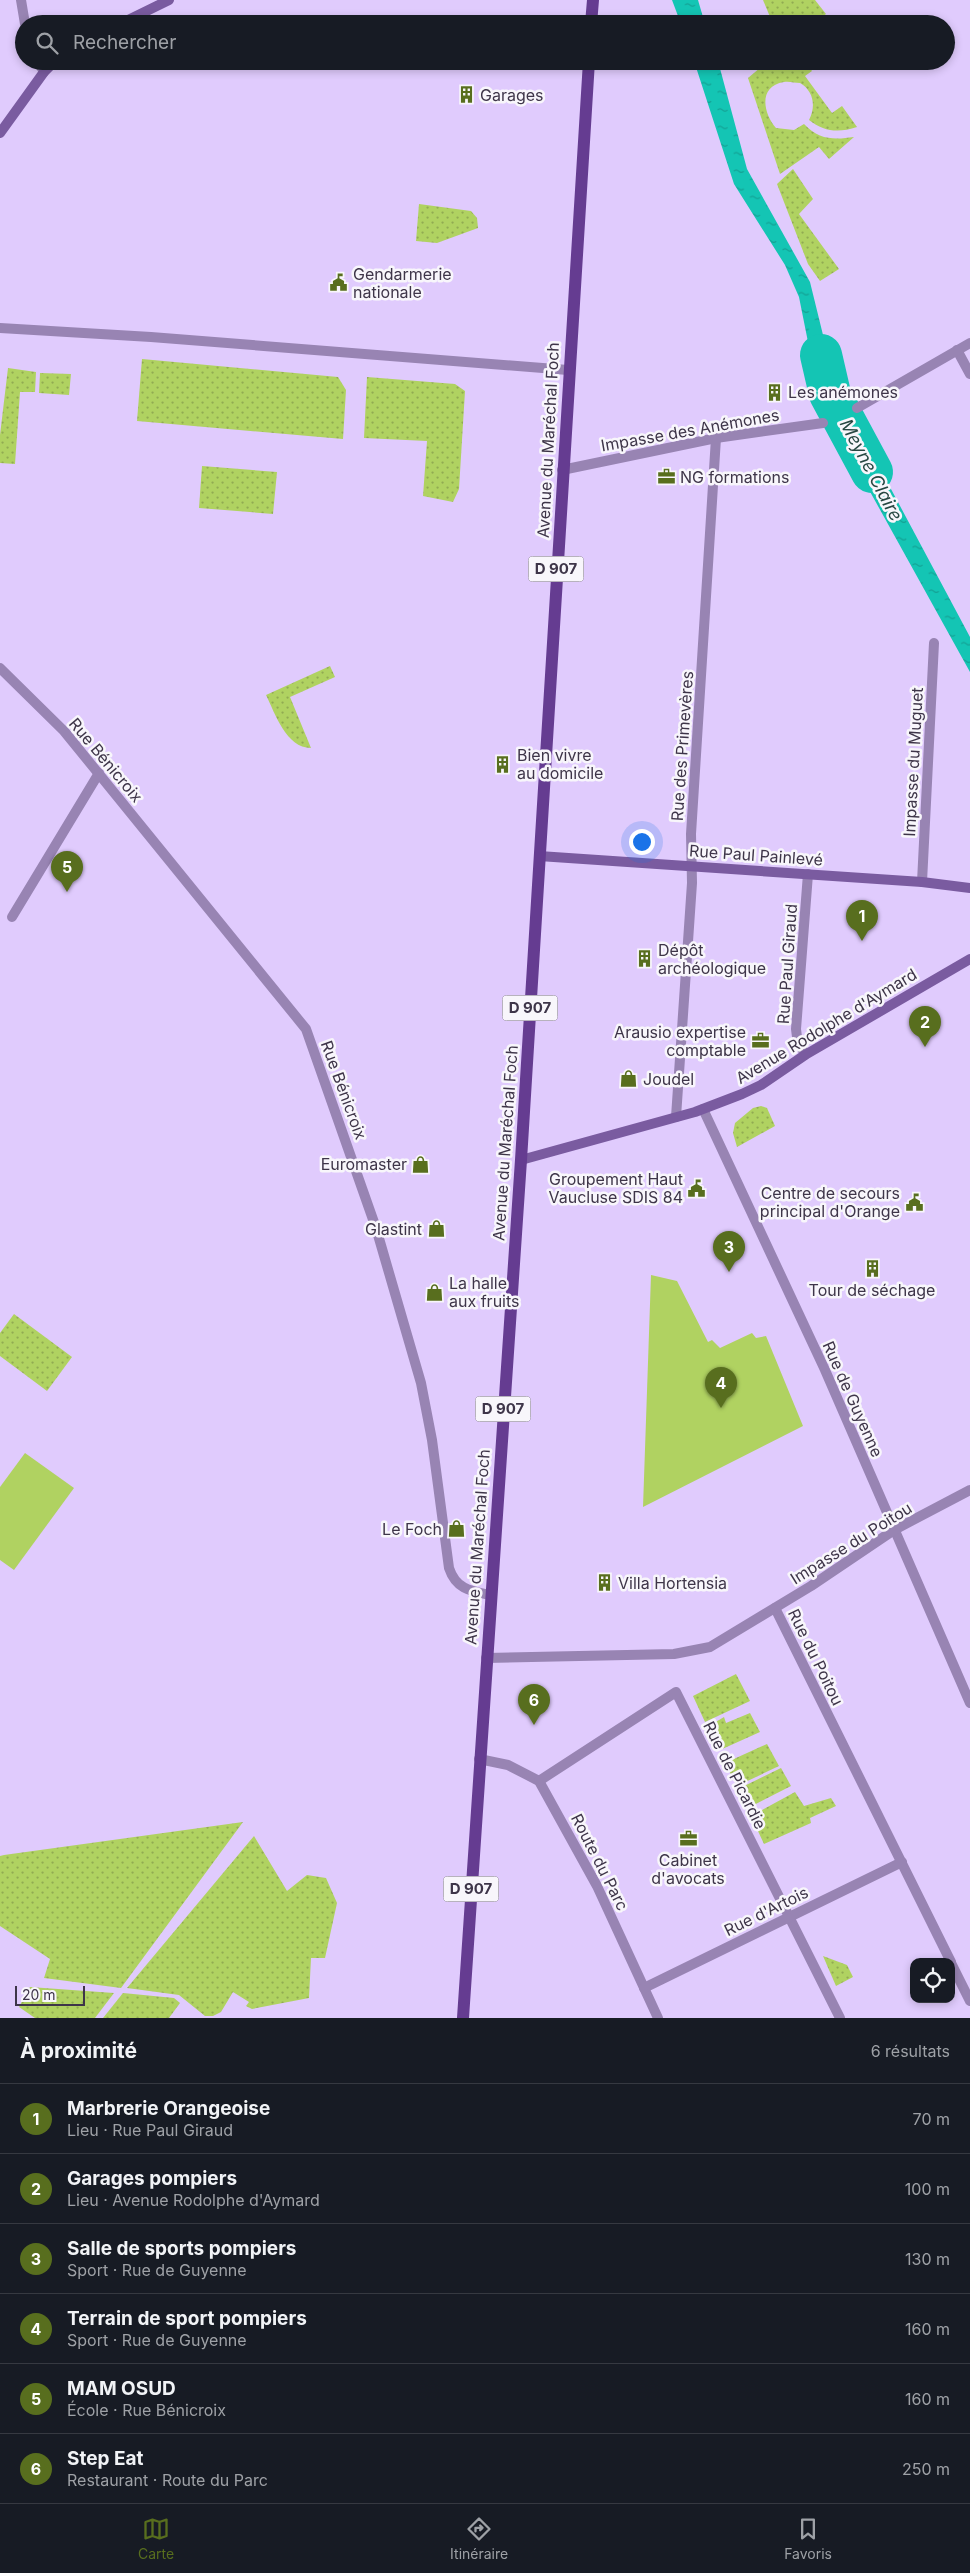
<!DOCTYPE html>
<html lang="fr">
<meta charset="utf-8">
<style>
:root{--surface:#171b24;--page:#242831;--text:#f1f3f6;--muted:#9ea1a6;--line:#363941;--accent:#586e1e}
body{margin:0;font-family:Inter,sans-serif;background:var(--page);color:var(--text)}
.controls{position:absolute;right:15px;bottom:15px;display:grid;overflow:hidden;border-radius:10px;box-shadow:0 2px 8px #0003}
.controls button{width:45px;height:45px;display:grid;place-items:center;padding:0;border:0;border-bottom:1px solid var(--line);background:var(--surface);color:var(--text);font:25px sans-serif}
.scale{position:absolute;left:15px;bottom:12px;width:70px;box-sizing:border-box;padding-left:5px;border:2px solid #3e3549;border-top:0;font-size:14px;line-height:18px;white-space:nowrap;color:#3e3549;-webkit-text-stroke:4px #f8f6fb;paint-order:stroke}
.you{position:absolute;left:641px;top:841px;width:18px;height:18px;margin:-12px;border:4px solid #fff;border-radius:50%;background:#1a73e8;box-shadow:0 0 0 8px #1a73e833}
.badge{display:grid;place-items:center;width:32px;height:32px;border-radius:50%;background:var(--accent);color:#fff;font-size:16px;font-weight:700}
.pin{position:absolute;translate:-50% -41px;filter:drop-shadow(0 1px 2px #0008)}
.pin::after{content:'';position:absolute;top:26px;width:18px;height:15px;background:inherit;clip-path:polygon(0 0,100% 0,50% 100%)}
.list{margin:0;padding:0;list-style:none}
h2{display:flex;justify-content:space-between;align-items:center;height:65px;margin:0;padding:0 20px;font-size:21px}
h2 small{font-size:16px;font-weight:400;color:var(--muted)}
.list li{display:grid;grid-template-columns:32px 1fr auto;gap:15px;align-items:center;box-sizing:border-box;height:70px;padding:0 20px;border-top:1px solid var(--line)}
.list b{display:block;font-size:19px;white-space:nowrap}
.list p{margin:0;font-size:16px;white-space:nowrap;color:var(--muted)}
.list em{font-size:16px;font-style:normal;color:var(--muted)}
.icon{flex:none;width:28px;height:28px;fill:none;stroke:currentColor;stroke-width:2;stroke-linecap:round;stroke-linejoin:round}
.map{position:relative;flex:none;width:970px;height:2018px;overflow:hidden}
.search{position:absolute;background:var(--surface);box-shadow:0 2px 8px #0003;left:15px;right:15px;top:15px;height:55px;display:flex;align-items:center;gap:12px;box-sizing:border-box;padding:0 18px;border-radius:28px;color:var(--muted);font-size:19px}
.sheet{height:485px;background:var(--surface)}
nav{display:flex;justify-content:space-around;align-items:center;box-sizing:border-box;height:70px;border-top:1px solid var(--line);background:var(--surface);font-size:14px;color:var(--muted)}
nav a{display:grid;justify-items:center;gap:2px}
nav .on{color:var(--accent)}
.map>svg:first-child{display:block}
</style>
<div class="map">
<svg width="970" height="2018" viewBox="0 0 970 2018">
<defs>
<pattern id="grass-dots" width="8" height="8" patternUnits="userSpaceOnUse" patternTransform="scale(1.25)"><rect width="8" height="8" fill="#b0d261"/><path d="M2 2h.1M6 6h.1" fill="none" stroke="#91ab52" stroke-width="1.8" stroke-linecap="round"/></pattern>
<pattern id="water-ripples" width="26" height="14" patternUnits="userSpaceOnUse" patternTransform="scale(1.25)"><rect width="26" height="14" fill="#14c5b4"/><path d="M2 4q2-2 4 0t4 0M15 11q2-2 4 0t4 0" fill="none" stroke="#14a194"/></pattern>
</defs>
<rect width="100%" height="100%" fill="#e0cbfd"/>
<g fill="url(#grass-dots)">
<polygon points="763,0 815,0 826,14 813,24 773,24"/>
<path d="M768,61h37l7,10 -7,5 27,37 10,-7 15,21c-18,6 -33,5 -48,-7 7,-13 5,-29 -9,-37 -5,0 -11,-2 -16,-1 -26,4 -21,31 -8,46l18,2 10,-6c15,16 30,16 50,13l-25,22 -10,-12 -39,27 -32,-96z"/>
<polygon points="793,169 813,199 799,214 839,269 820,281 808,264 777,184"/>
<polygon points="419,204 471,211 477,218 478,228 437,243 416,241"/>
<polygon points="142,359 338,377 346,390 343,439 137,421"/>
<polygon points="8,368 36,372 35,392 20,392 15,464 0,463 0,435"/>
<polygon points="40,373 71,374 69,395 39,393"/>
<polygon points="367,377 455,384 465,391 459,489 453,502 423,496 427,441 364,438"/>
<polygon points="202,466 277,472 273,514 199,508"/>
<path d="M330,666l5,11 -45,20 21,51c-25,0 -36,-35 -45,-53z"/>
<polygon points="761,1106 767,1108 775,1126 737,1147 733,1133 735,1123 753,1108"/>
<polygon points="14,1314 72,1357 47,1391 0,1356 0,1333"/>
<polygon points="736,1674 750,1701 705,1722 693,1696"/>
<polygon points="750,1713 760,1732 720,1750 709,1726 724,1717 726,1723"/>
<polygon points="767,1744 779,1766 737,1786 725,1763"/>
<polygon points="781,1768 791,1786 748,1808 738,1789"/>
<polygon points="795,1792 804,1806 831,1798 836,1806 810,1818 811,1823 764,1844 751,1816"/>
<polygon points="243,1822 121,1988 44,1978 50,1959 0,1926 0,1856 4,1855"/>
<polygon points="254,1836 287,1891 307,1875 326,1878 337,1903 325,1958 311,1958 309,1998 252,2009 246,2006 249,2002 233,1992 221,2012 213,2016 205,2016 179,1995 127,1988"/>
<polygon points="823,1956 847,1965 853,1977 836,1986"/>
<polygon points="30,1987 114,1993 95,2018 35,2018 19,2007"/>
<polygon points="123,1993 174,1998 180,2003 169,2018 103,2018"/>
</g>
<g fill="#b0d261">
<polygon points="651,1275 677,1281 708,1342 712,1340 720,1348 752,1333 756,1338 766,1336 803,1426 643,1507"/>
<polygon points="25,1453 74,1488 14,1570 0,1560 0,1487"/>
</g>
<g fill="url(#water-ripples)">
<polygon points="672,0 698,0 705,24 681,24"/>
<polygon points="694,61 718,61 747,169 810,282 837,392 847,407 827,415 820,402 799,297 785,265 734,184"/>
<polygon points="852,416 970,637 970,672 868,488 830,426"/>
</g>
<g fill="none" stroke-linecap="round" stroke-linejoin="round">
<polyline stroke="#14c5b4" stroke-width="42" points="821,355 830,394 872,472"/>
<g stroke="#9884b3" stroke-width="10">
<polyline points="21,0 25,24"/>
<polyline points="38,61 44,72"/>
<polyline points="0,328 151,337 568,370"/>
<polyline points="957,350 970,374"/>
<polyline points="857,408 970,343"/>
<polyline points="562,470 716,438 823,423"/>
<path d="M0,668l64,63 242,298 70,199 45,155 11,57 17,128c7,21 21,23 41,27"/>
<polyline points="922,882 934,643"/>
<polyline points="12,917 99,773"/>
<polyline points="805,1055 797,1037 796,1029 808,874"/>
<polyline points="703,1109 825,1370 970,1703"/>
<polyline points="676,1117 692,883 691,834 716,438"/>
<polyline points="775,1608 951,1962"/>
<polyline points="486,1658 674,1654 710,1647 811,1586 894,1530 970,1490"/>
<polyline points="479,1759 508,1765 539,1781 597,1886 658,2018"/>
<polyline points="539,1781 676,1692 840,2018"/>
<polyline points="951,1963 970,2001"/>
<polyline points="644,1988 902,1862"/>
</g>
<g stroke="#7a5ba0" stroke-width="10">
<polyline points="120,24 169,0"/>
<polyline points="0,133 44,72 55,61"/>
<polyline points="539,856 922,882 970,888"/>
<polyline points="521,1160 695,1112 742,1094 761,1085 805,1055 970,959"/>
</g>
<g stroke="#653c91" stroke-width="12">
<polyline points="591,24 593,0"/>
<polyline points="463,2018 521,1160 589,61"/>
</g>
</g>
<defs>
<symbol id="building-bare" viewBox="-9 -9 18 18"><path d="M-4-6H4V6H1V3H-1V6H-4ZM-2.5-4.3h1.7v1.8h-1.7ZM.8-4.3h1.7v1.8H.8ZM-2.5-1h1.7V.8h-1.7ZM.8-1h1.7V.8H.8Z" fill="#586e1e" stroke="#f8f6fb" stroke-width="2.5" paint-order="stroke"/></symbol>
<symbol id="civic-bare" viewBox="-9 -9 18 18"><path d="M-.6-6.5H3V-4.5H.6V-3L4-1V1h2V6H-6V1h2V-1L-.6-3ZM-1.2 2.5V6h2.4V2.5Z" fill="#586e1e" stroke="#f8f6fb" stroke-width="2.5" paint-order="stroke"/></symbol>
<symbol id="office-bare" viewBox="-9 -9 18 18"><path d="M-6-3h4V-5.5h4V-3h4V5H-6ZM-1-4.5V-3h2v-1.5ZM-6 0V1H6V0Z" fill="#586e1e" stroke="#f8f6fb" stroke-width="2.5" paint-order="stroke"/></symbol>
<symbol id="shop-bare" viewBox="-9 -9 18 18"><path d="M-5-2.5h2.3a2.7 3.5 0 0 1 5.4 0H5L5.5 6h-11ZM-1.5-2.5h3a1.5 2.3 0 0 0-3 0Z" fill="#586e1e" stroke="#f8f6fb" stroke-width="2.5" paint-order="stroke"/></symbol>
</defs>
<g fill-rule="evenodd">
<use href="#building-bare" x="454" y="82" width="25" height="25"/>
<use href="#civic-bare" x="326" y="270" width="25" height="25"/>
<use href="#building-bare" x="762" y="380" width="25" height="25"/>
<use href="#office-bare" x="654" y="464" width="25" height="25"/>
<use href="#building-bare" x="490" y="752" width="25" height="25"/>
<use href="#building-bare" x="632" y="946" width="25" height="25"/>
<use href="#office-bare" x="748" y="1028" width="25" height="25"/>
<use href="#shop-bare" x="616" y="1066" width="25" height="25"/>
<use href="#shop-bare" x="408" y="1152" width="25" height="25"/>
<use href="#civic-bare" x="684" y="1176" width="25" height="25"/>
<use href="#civic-bare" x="902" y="1190" width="25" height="25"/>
<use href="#shop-bare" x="424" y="1216" width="25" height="25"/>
<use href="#building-bare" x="860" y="1256" width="25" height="25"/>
<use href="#shop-bare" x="422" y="1280" width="25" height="25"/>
<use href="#shop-bare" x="444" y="1516" width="25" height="25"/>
<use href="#building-bare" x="592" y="1570" width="25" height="25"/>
<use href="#office-bare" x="676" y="1826" width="25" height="25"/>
</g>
<g text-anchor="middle" stroke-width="5" stroke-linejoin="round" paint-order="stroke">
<g fill="#f8f6fb" stroke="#766f7e" stroke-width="1">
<rect x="528.5" y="556.5" width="55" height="25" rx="4"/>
<rect x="502.5" y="995.5" width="55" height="25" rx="4"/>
<rect x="475.5" y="1396.5" width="55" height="25" rx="4"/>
<rect x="443.5" y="1876.5" width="55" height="25" rx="4"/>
</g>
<g font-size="15" font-weight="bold" fill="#3e3549">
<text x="556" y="574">D 907</text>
<text x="530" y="1013">D 907</text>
<text x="503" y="1414">D 907</text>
<text x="471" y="1894">D 907</text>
</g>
<g font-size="16" fill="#3e3549" stroke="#f8f6fb" text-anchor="start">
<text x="480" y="101">Garages</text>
<text x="353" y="280">Gendarmerie<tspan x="353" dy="18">nationale</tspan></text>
<text x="788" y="398">Les anémones</text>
<text x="680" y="483">NG formations</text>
<text x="517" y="761">Bien vivre<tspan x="517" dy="18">au domicile</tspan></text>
<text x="658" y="956">Dépôt<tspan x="658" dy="18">archéologique</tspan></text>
<text x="746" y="1038" text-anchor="end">Arausio expertise<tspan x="746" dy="18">comptable</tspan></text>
<text x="643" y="1085">Joudel</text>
<text x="407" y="1170" text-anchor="end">Euromaster</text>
<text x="683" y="1185" text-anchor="end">Groupement Haut<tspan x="683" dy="18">Vaucluse SDIS 84</tspan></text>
<text x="900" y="1199" text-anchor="end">Centre de secours<tspan x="900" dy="18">principal d'Orange</tspan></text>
<text x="422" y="1235" text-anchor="end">Glastint</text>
<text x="449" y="1289">La halle<tspan x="449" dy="18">aux fruits</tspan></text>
<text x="872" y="1296" text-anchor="middle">Tour de séchage</text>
<text x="442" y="1535" text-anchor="end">Le Foch</text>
<text x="618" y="1589">Villa Hortensia</text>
<text x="688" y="1866" text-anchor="middle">Cabinet<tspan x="688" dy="18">d'avocats</tspan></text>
</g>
<g font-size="16" fill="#3e3549" stroke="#f8f6fb">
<text transform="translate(690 430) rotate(-10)" y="6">Impasse des Anémones</text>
<text transform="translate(548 440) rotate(-87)" y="6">Avenue du Maréchal Foch</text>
<text transform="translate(682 746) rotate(-86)" y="6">Rue des Primevères</text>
<text transform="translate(106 760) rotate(50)" y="6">Rue Bénicroix</text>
<text transform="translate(913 762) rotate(-87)" y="6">Impasse du Muguet</text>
<text transform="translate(756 855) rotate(4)" y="6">Rue Paul Painlevé</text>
<text transform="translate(787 964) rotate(-86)" y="6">Rue Paul Giraud</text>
<text transform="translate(826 1026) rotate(-31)" y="6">Avenue Rodolphe d'Aymard</text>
<text transform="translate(344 1090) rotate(70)" y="6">Rue Bénicroix</text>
<text transform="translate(505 1143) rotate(-86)" y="6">Avenue du Maréchal Foch</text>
<text transform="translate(853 1399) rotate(66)" y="6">Rue de Guyenne</text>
<text transform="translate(851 1543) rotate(-32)" y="6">Impasse du Poitou</text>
<text transform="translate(477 1547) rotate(-86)" y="6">Avenue du Maréchal Foch</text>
<text transform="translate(816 1657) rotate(64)" y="6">Rue du Poitou</text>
<text transform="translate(735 1775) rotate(63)" y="6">Rue de Picardie</text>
<text transform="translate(600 1862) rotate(63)" y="6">Route du Parc</text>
<text transform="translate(766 1911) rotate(-26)" y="6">Rue d'Artois</text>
</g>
<g font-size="18" font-style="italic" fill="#274742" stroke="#f8f6fb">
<text transform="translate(871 470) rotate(62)" y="6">Meyne Claire</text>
</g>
</g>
</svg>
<div class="controls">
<button><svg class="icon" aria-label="locate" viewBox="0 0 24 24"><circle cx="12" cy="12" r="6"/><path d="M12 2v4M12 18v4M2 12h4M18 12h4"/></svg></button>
</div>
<div class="scale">20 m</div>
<div class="you"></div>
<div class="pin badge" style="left:862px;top:941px">1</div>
<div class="pin badge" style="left:925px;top:1047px">2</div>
<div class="pin badge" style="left:729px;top:1272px">3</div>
<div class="pin badge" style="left:721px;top:1408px">4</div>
<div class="pin badge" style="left:67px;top:892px">5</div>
<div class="pin badge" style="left:534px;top:1725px">6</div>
<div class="search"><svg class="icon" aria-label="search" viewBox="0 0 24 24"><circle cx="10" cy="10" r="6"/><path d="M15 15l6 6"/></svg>Rechercher</div>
</div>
<section class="sheet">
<h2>À proximité<small>6 résultats</small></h2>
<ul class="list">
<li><span class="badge">1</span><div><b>Marbrerie Orangeoise</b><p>Lieu · Rue Paul Giraud</p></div><em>70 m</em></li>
<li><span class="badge">2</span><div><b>Garages pompiers</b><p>Lieu · Avenue Rodolphe d'Aymard</p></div><em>100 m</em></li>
<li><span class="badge">3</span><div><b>Salle de sports pompiers</b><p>Sport · Rue de Guyenne</p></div><em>130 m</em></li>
<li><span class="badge">4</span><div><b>Terrain de sport pompiers</b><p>Sport · Rue de Guyenne</p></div><em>160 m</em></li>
<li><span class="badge">5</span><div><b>MAM OSUD</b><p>École · Rue Bénicroix</p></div><em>160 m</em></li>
<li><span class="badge">6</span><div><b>Step Eat</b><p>Restaurant · Route du Parc</p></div><em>250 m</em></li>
</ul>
</section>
<nav>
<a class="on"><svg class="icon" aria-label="map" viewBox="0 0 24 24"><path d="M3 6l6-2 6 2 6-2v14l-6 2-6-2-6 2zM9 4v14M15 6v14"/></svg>Carte</a>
<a><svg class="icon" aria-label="directions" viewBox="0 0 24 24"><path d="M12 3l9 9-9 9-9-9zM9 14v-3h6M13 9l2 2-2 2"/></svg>Itinéraire</a>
<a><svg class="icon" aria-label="saved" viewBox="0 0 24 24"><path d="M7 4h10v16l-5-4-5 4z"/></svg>Favoris</a>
</nav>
